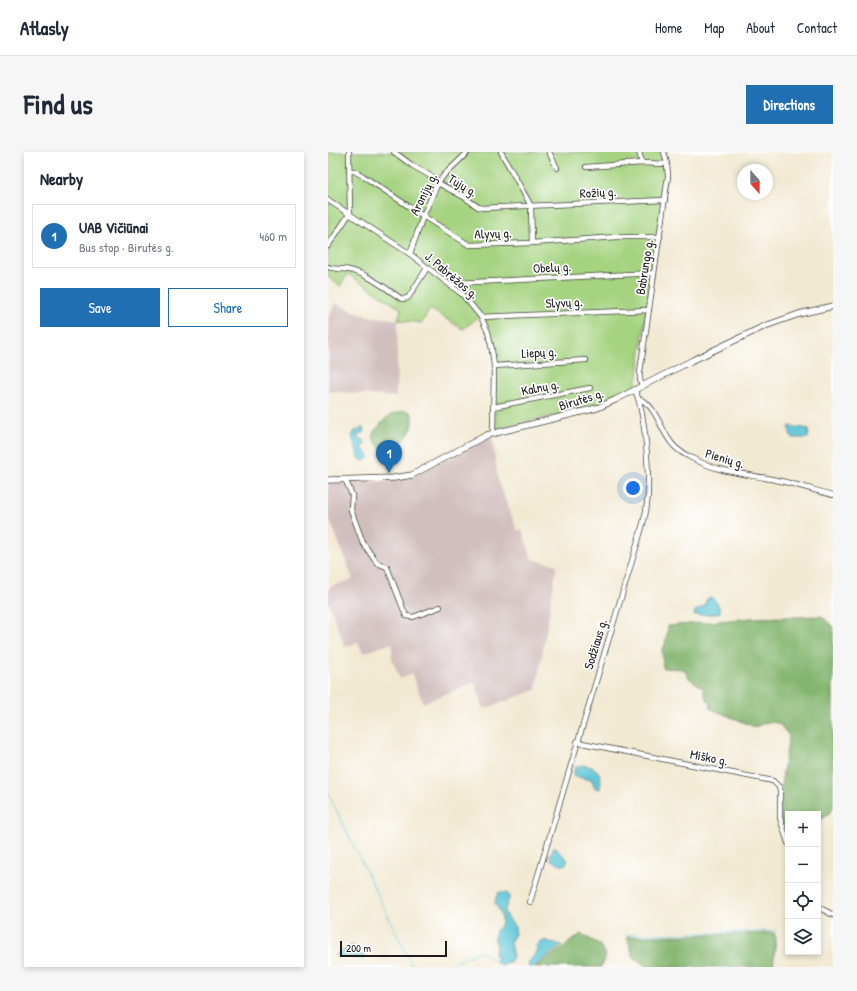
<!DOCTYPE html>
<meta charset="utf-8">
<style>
:root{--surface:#fff;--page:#f6f6f7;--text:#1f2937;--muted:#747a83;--line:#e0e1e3;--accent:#1f6fb2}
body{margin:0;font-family:"Patrick Hand",sans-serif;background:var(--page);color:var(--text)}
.controls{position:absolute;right:12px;bottom:12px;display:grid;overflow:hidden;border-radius:0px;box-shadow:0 2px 6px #0003}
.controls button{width:36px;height:36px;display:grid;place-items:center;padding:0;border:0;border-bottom:1px solid var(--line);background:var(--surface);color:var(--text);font:20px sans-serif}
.compass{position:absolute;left:409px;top:12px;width:36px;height:36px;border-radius:50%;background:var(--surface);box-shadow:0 2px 6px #0003;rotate:159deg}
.scale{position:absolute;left:12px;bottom:10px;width:107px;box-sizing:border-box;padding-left:4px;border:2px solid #1c1c1c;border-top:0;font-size:11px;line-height:14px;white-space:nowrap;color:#1c1c1c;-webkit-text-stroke:3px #fff;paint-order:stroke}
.you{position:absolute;left:305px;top:336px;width:14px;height:14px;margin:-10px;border:3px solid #fff;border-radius:50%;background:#1a73e8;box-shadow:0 0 0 6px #1a73e833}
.badge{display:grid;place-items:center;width:26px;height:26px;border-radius:50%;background:var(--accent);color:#fff;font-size:13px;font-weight:700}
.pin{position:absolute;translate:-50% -33px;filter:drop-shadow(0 1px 2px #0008)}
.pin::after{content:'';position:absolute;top:21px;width:14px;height:12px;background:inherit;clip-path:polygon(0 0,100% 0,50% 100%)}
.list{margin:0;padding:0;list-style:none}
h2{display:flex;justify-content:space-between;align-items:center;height:52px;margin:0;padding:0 16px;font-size:17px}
h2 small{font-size:13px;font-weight:400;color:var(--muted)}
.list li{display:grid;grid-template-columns:26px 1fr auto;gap:12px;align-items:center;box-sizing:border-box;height:64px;margin:0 8px 8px;padding:0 8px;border:1px solid var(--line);border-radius:0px}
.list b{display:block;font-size:15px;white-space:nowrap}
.list p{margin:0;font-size:13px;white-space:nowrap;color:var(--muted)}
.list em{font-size:13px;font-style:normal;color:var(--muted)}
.actions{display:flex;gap:8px;padding:12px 16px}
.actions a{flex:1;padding:9px 0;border:1px solid var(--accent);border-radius:0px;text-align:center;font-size:14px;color:var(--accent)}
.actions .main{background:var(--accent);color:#fff}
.icon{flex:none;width:22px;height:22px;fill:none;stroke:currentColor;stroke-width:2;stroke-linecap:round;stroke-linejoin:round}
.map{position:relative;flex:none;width:505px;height:815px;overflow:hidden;border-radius:0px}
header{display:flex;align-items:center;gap:24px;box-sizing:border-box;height:56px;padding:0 20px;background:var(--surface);border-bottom:1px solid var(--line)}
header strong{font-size:19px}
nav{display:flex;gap:22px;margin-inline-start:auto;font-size:14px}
.intro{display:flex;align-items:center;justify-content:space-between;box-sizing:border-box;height:96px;padding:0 24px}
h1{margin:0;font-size:28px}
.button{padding:10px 18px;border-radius:0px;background:var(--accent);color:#fff;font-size:14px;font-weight:700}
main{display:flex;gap:24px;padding:0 24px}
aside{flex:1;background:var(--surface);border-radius:0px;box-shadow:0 2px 6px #0003}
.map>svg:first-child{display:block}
</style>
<header>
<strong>Atlasly</strong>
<nav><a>Home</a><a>Map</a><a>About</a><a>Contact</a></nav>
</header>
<div class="intro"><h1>Find us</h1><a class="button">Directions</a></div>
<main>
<aside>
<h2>Nearby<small></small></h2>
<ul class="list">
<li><span class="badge">1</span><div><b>UAB Vičiūnai</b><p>Bus stop · Birutės g.</p></div><em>460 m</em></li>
</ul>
<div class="actions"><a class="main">Save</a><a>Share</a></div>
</aside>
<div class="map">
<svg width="505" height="815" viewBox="0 0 505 815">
<rect width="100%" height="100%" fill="#fff"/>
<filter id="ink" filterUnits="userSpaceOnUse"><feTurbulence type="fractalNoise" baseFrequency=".025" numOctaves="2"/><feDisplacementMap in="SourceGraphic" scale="8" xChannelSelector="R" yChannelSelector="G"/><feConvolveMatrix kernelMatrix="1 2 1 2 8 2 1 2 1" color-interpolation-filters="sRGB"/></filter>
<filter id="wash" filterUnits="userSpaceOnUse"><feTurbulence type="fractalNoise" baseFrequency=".012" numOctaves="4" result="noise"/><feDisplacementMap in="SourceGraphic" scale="16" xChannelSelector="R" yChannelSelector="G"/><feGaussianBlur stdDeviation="0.9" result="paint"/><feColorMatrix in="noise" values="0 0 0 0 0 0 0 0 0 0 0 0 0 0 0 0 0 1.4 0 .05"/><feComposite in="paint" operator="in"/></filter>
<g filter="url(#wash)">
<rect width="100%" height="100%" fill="#f2e9d2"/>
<g fill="#d1bfbe">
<polygon points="7,151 34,163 70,168 68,245 0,239 0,167"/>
<polygon points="164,284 170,328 189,378 194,378 204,407 229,413 208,538 156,557 147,531 95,551 84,522 72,527 64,507 64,491 35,501 30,490 17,495 0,449 0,442 1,435 25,427 0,363 0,331 64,329 82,326"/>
</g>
<path fill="#a5d380" stroke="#60784e" d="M0,0h334c4,12 3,23 3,36l-23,152 -4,35 -3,12 -27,14 -21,7 -92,21v-74l-6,-26 -8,-14 -18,14 -33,-20 -8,14 -24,-3 3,-11 -53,-35 -8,12 -12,-9z"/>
<g fill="#84b56e" stroke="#506845">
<path d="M80,259l4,3c3,10 -1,18 -7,25 -7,9 -20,17 -28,5 -2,-2 -3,-5 -4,-8 0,-5 3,-7 6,-10 9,-11 15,-14 29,-15z"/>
<polygon points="494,464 505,475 505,657 496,666 490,667 490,662 460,662 460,672 453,673 452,639 461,584 451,571 439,570 427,575 381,556 382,556 383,551 378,547 375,536 361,526 356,517 335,516 334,497 337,493 340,474 423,466"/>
<polygon points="446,781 448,786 445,815 319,815 305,804 299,785"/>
<polygon points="253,782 271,792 278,803 273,815 207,815"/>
</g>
<g fill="#5bc6d6" stroke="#3c7179">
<polygon points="462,274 481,277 480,286 465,286 463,284 461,276"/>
<polygon points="33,276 35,276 36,280 30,283 29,285 36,288 37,292 34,296 41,304 40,307 35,309 31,306 24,284 26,280"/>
<path d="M382,445c6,3 10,9 10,15l-5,2 -21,1 1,-4 10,-5 1,-6z"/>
<path d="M255,613c15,2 20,9 17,24l-5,-1 -3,-8 -18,-4 -1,-2 3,-7z"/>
<polygon points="226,695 228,695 231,700 240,708 237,713 233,713 223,708 222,703"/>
<polygon points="171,740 178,741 181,743 181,747 176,759 178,764 187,775 187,782 182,790 185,805 182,810 176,811 175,814 167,809 169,805 166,803 169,793 166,786 168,779 174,772 174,768 172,760 167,751 168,745"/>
<path d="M218,788l3,2 13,3 -29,22h-4l-1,-3c2,-5 7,-8 9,-13l-1,-4 3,-4z"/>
<polygon points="23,794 26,794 28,800 36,803 37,806 35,807 7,804 7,803"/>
</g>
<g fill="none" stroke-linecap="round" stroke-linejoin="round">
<g stroke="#5bc6d6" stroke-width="1">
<polyline points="0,641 85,815"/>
<polyline points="298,783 448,779"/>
<polyline points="119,815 151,799 176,815"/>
</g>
</g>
</g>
<g filter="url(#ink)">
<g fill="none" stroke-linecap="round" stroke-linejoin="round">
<defs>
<g id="minor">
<polyline points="66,0 85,14 108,27 110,31 136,45 150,55 154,56 337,48"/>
<polyline points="173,0 203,54 204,91"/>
<polyline points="221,0 229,16"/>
<polyline points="311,0 314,11"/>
<polyline points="258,15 314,11 339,12"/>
<polyline points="21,19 26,19 35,24 95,64 141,93 204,91 289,85 332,85"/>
<polyline points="0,48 82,102 135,143 153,165 160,180 164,198 166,214 165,281"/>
<polyline points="0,94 22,61 21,0"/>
<polyline points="82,102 95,64 110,31 116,23 140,0"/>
<path d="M0,115c8,3 17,1 25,4 18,5 33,18 49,28l6,-1 19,-30"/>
<polyline points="123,134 128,131 326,121"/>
<polyline points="153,165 321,158"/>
<polyline points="166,214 258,208"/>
<polyline points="314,234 312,228 312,220 340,24 339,12 336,0"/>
<path d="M311,248c13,0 22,28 29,38 4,7 12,14 20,18 30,17 56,17 88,24 19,4 38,10 57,15"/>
<polyline points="165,255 262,236"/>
<polyline points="17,327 24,343 23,358 35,391 49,411 59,415 78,464 85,465 112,455"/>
<polyline points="249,590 445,629 451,635 452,639 452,666 460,691"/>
<path d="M202,750l108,-361c3,-10 6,-20 8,-30 5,-27 0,-96 -11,-121"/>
<polyline points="490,755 505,763"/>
</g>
<polyline id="major" points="0,328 66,326 84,323 159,283 269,256 287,248 365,208 437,174 471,162 505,154"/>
</defs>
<use href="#minor" stroke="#3c3b37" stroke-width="6"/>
<use href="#major" stroke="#3c3b37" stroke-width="7"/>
<use href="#minor" stroke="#fff" stroke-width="4.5"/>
<use href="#major" stroke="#fff" stroke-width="5.5"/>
</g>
</g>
<g text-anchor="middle" stroke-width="3.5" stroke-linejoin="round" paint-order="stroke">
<g font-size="13" fill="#1c1c1c" stroke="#fff">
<text transform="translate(135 33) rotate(31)" y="5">Tujų g.</text>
<text transform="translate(270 40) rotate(-3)" y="5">Rožių g.</text>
<text transform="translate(95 42) rotate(-64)" y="5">Aronijų g.</text>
<text transform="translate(165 81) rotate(-2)" y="5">Alyvų g.</text>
<text transform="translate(224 115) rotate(-3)" y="5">Obelų g.</text>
<text transform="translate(316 115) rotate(-81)" y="5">Babrungo g.</text>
<text transform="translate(124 123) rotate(40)" y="5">J. Pabrėžos g.</text>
<text transform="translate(236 150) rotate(-3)" y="5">Slyvų g.</text>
<text transform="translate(211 200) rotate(-3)" y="5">Liepų g.</text>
<text transform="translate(212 235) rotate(-11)" y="5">Kalnų g.</text>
<text transform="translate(253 247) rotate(-17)" y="5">Birutės g.</text>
<text transform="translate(397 306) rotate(16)" y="5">Pienių g.</text>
<text transform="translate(267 492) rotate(-73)" y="5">Sodžiaus g.</text>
<text transform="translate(381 605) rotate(11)" y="5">Miško g.</text>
</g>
</g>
</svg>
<div class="controls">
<button>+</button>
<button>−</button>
<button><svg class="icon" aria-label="locate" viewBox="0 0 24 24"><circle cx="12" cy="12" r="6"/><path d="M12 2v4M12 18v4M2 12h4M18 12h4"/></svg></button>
<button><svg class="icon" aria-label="layers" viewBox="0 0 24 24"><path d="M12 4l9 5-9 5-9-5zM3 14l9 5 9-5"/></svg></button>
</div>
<svg class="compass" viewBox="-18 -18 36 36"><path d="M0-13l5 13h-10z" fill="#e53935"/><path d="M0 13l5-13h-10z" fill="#747a83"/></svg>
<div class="scale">200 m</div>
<div class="you"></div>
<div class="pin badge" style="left:61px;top:321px">1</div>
</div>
</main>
